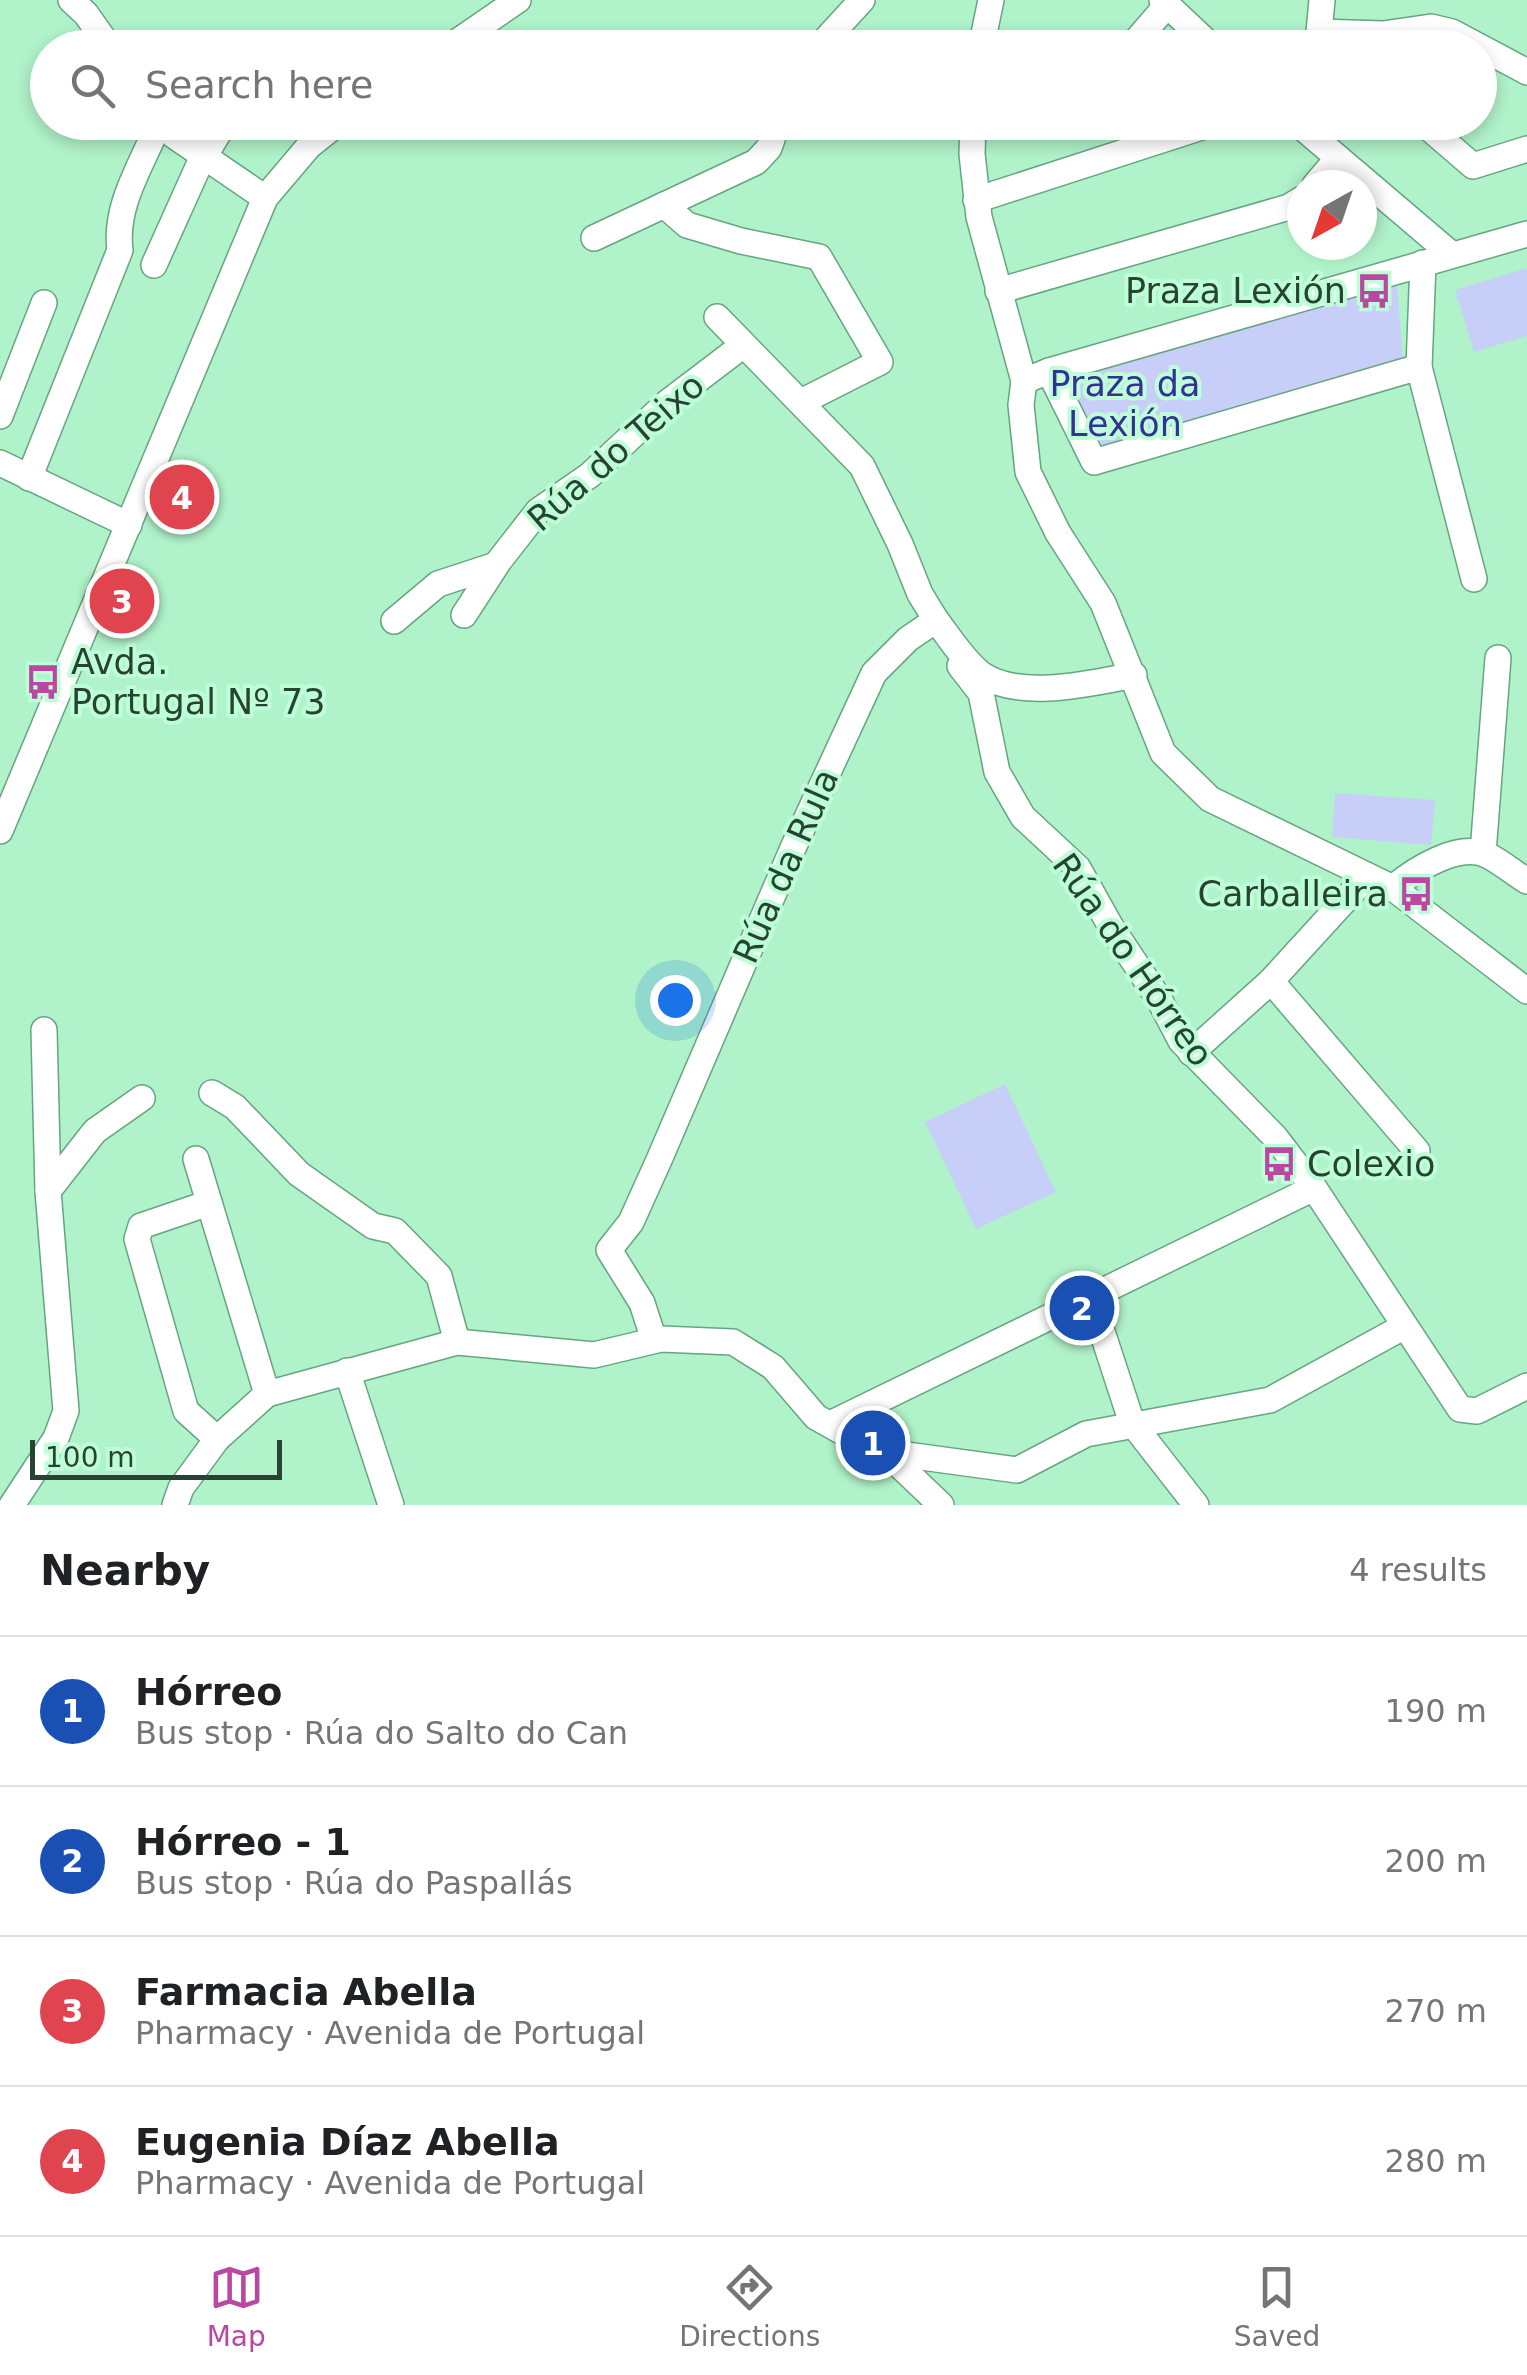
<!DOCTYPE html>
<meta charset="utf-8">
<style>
:root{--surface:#fff;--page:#f2f2f2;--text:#202124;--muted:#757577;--line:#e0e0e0;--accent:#ba48a2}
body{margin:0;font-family:"DejaVu Sans",sans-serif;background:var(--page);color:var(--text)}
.compass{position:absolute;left:1287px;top:170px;width:90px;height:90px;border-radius:50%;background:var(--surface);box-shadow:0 5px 15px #0003;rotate:220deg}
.scale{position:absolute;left:30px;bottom:25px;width:252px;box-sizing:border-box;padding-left:10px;border:5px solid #284333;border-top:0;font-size:28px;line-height:35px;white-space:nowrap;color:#284333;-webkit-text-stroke:8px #bdffd6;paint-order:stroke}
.you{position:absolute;left:675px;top:1000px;width:35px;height:35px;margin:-25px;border:8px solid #fff;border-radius:50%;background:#1a73e8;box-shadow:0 0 0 15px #1a73e833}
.badge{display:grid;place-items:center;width:65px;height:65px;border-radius:50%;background:var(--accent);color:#fff;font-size:32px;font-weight:700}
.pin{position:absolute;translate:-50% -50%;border:5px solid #fff;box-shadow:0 2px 10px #0006}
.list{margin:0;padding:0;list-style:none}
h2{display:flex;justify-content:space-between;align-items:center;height:130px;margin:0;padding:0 40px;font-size:42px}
h2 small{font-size:32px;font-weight:400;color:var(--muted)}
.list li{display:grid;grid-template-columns:65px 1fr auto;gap:30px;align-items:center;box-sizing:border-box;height:150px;padding:0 40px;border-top:2px solid var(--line)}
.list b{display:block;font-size:38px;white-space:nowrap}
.list p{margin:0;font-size:32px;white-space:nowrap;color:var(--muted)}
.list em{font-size:32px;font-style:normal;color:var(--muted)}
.icon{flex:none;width:55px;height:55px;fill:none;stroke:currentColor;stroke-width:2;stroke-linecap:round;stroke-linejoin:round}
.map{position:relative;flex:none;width:1527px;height:1505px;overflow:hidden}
.search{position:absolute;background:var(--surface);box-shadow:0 5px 15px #0003;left:30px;right:30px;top:30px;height:110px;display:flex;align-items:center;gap:25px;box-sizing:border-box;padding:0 35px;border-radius:55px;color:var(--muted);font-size:38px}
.sheet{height:730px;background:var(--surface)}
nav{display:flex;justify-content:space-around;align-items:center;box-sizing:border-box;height:140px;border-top:2px solid var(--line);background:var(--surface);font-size:28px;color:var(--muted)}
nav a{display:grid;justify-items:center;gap:5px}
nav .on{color:var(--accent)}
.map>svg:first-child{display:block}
</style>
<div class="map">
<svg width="1527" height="1505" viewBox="0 0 1527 1505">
<rect width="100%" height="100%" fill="#b0f2c9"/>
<g fill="#c7cff8">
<polygon points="1527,268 1527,336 1474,352 1455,290"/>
<polygon points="1397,285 1403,363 1102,452 1065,380"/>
<polygon points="1335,793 1435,800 1431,845 1332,837"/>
<polygon points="1005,1084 1056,1192 976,1229 925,1122"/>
</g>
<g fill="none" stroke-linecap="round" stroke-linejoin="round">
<defs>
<g id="minor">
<polyline points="71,0 86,14 110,48"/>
<polyline points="1162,0 1213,48"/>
<polyline points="1322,0 1319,32 1331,44"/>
<polyline points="1319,32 1383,34 1431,27 1452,32 1527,72"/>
<polyline points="448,48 518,0"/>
<polyline points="818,48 862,0"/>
<polyline points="981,48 991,0"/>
<polyline points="1130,48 1167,5"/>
<polyline points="163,122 173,135 265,198"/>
<polyline points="973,122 972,154 979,217 1024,381 1021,405 1028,472 1058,533 1103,603 1163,753 1210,799 1393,888 1527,991"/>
<polyline points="979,122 1000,122"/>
<polyline points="1296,122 1451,254"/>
<polyline points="1422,122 1473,166 1527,149"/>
<polyline points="1315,185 1338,158"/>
<polyline points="976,200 1217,122"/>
<polyline points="664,205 687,225 741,241 819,257 880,362 801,402"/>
<polyline points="594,238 756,162 769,148 778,122"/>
<polyline points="1423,263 1419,367 1474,579"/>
<polyline points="154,265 199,165 225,122"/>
<polyline points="998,291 1289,207 1302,199"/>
<polyline points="717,317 862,466 900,544 920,594 936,620"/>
<polyline points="1049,371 1094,462 1419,367"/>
<polyline points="1024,381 1049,371 1527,234"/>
<polyline points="0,416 44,303"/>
<polyline points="0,463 129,525"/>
<path d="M29,478l91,-228c-6,-46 23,-86 39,-128"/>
<polyline points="464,615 499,561 538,511 590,475 667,403 742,346"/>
<polyline points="394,621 438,584 496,565"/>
<polyline points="960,666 981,693 997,772 1023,817 1078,868 1111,927 1159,999 1181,1041 1275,1137 1314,1188 1460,1409 1477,1411 1527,1386"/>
<polyline points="0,831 265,198 309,146 339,122"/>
<polyline points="1483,853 1498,658"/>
<path d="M1393,888c21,-18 65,-46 94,-33 14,7 27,18 40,26"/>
<polyline points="1271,981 1417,1151"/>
<polyline points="1191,1053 1271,981 1367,876"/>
<polyline points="212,1093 235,1107 299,1174 373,1226 395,1231 439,1276 457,1342"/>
<polyline points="196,1159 267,1394"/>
<polyline points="48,1191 95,1131 142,1098"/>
<polyline points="209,1203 141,1226 137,1239 186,1411 217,1439"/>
<polyline points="1091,1298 1132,1423 1196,1505"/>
<path d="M654,1340l-12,-37 -33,-53 22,-28 28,-62 134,-312 81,-175 34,-34 28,-19c13,17 28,41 45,54 39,27 111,9 153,1"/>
<polyline points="347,1371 391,1505"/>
<polyline points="830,1424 1314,1188"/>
<polyline points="885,1452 1017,1470 1086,1434 1270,1400 1403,1327"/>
<polyline points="12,1505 56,1438 66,1411 48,1191 44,1030"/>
<polyline points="175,1505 181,1488 217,1439 267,1394 457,1342 594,1355 661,1339 733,1342 773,1367 816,1417 896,1462 941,1505"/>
</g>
</defs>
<use href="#minor" stroke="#65a57f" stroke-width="28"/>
<use href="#minor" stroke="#fff" stroke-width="25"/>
</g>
<defs>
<symbol id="bus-bare" viewBox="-9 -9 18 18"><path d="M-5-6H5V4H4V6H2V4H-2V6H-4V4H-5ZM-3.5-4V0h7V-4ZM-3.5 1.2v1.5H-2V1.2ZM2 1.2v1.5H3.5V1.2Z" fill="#ba48a2" stroke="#bdffd6" stroke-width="2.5" paint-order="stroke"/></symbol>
</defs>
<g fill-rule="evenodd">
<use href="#bus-bare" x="1349" y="266" width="50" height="50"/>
<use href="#bus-bare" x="18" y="657" width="50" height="50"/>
<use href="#bus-bare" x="1391" y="869" width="50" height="50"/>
<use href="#bus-bare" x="1254" y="1139" width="50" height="50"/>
</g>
<g text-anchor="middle" stroke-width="8" stroke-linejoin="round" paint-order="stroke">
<g font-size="35" fill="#284333" stroke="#bdffd6" text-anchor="end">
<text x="1346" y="303">Praza Lexión</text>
<text x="71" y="674" text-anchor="start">Avda.<tspan x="71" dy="40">Portugal Nº 73</tspan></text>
<text x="1388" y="906">Carballeira</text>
<text x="1307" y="1176" text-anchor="start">Colexio</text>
</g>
<g font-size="35" fill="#343196" stroke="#bdffd6">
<text x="1125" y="396">Praza da<tspan x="1125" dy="40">Lexión</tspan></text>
</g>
<g font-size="35" fill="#284333" stroke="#bdffd6">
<text transform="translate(616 452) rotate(-41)" y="12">Rúa do Teixo</text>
<text transform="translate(786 866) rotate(-66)" y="12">Rúa da Rula</text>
<text transform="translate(1133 960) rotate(55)" y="12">Rúa do Hórreo</text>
</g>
</g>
</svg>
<svg class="compass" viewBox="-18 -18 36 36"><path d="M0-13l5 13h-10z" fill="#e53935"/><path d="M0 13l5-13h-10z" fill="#757577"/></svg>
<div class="scale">100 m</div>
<div class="you"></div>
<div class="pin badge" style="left:873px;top:1443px;background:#1a4fb4">1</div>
<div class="pin badge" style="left:1082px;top:1308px;background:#1a4fb4">2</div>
<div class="pin badge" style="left:122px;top:601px;background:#e0444e">3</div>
<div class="pin badge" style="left:182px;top:497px;background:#e0444e">4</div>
<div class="search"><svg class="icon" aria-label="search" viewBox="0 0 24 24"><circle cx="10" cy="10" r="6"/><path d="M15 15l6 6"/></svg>Search here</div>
</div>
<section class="sheet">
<h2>Nearby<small>4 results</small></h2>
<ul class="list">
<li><span class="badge" style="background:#1a4fb4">1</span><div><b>Hórreo</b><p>Bus stop · Rúa do Salto do Can</p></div><em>190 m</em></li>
<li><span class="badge" style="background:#1a4fb4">2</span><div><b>Hórreo - 1</b><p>Bus stop · Rúa do Paspallás</p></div><em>200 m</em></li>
<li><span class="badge" style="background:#e0444e">3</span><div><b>Farmacia Abella</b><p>Pharmacy · Avenida de Portugal</p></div><em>270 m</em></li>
<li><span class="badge" style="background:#e0444e">4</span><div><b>Eugenia Díaz Abella</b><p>Pharmacy · Avenida de Portugal</p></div><em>280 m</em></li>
</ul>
</section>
<nav>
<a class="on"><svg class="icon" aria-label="map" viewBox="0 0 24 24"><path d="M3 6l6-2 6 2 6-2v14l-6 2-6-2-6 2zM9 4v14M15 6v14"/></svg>Map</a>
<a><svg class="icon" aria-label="directions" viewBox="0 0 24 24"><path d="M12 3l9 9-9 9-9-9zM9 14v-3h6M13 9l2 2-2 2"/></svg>Directions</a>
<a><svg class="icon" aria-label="saved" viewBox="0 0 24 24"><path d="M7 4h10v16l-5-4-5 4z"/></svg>Saved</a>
</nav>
